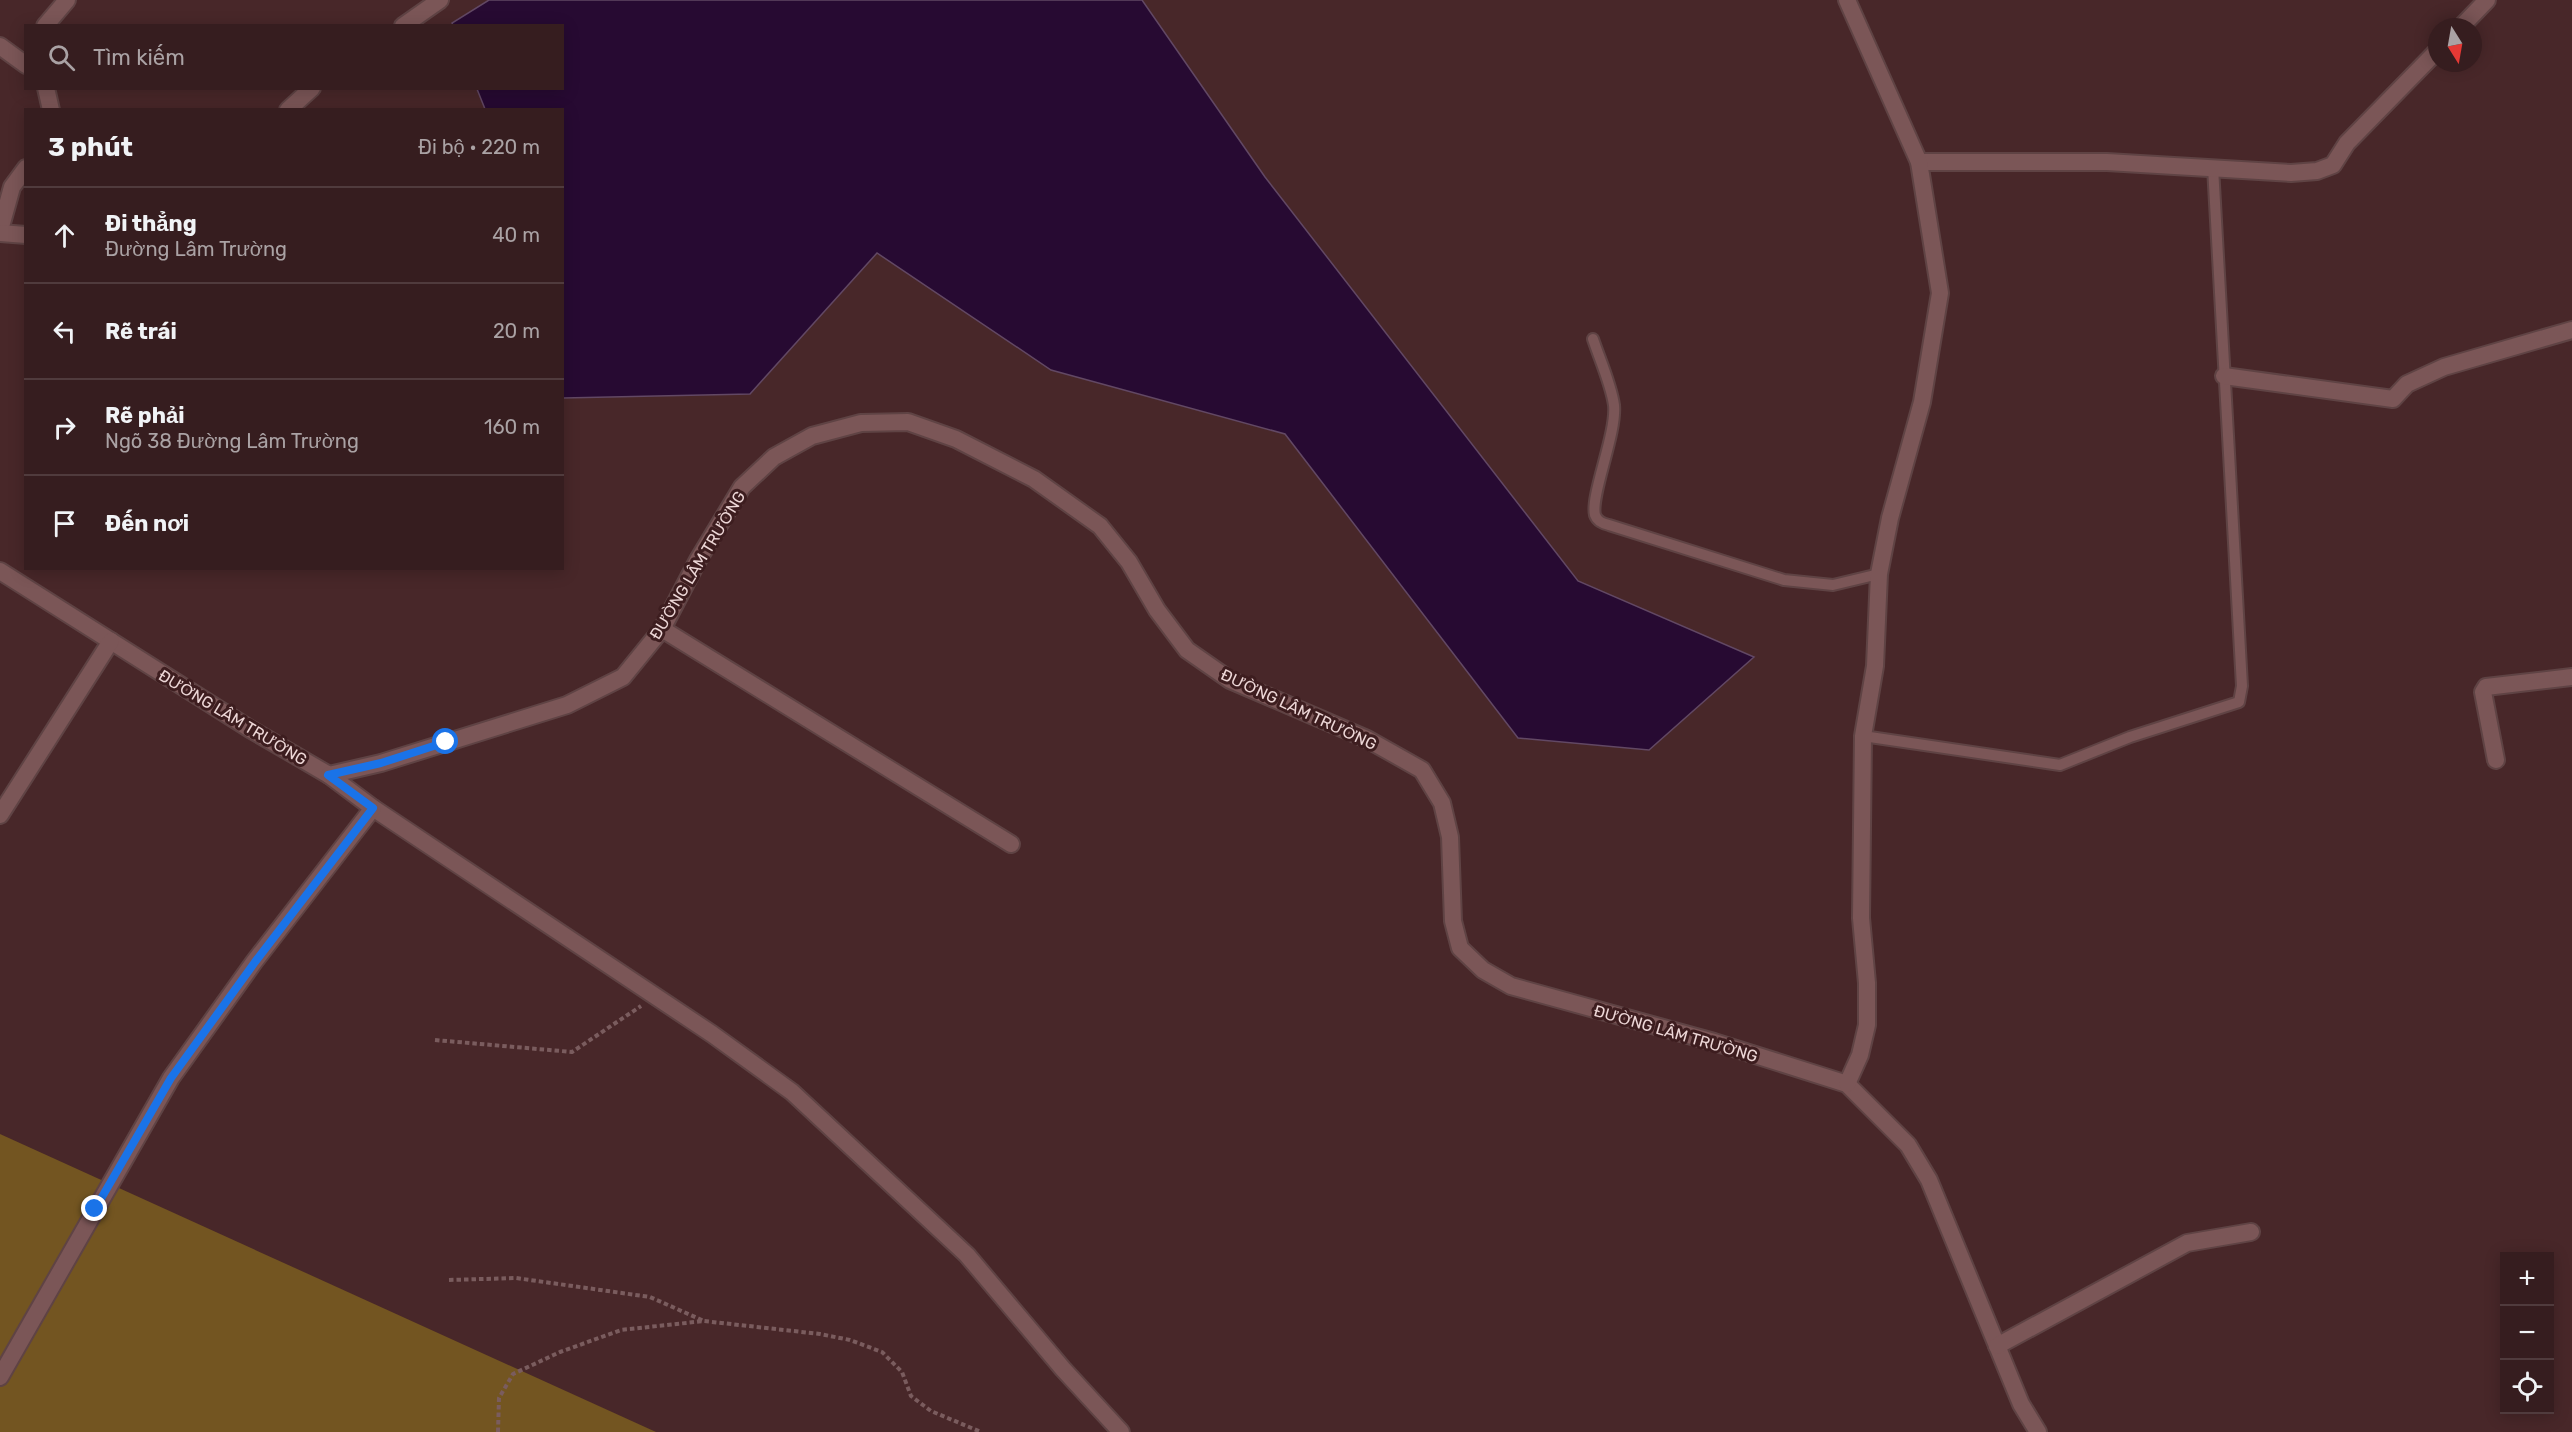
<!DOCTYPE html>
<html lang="vi">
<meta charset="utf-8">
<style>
:root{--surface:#361d1f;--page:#412a2c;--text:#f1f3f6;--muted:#aaa2a4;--line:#503b3d}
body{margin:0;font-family:Rubik,sans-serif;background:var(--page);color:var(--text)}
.controls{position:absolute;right:18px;bottom:18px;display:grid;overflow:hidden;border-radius:0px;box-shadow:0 3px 15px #0003}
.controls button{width:54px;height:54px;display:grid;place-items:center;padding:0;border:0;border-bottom:2px solid var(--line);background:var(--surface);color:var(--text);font:30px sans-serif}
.compass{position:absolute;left:2428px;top:18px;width:54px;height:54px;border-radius:50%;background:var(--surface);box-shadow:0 3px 15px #0003;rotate:169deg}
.stop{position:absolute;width:18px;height:18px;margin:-14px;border:4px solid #1a73e8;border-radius:50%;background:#fff}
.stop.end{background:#1a73e8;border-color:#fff;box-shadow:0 2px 6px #0008}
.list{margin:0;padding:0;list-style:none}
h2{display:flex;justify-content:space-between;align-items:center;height:78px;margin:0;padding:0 24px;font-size:26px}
h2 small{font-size:20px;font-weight:400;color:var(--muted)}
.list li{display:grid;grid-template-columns:39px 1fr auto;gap:18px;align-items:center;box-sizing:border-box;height:96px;padding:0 24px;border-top:2px solid var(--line)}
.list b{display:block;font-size:22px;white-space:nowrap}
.list p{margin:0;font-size:20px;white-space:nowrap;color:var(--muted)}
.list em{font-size:20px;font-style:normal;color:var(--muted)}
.icon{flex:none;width:33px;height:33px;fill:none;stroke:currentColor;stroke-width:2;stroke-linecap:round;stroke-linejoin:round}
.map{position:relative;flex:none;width:2572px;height:1432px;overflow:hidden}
.search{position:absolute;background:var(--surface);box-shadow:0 3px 15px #0003;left:24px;top:24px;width:540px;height:66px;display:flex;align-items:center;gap:15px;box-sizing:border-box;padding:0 21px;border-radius:0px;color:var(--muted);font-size:22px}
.panel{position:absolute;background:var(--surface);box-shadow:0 3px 15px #0003;left:24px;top:108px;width:540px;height:462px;border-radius:0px}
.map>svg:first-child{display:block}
</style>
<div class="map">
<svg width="2572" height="1432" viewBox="0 0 2572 1432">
<rect width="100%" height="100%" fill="#482729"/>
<polygon fill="#735521" points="0,1134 656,1432 0,1432"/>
<polygon fill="#270a32" stroke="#624864" stroke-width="1.5" points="489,0 1142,0 1265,177 1578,581 1754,657 1649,750 1518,738 1285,434 1051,370 877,253 750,394 563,398 562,110 485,109 477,89 562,88 562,26 453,25 452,23"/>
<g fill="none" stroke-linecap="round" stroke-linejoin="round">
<defs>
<g id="service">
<path d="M1593,339c7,21 18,45 21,66 3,28 -24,91 -19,110 2,6 9,9 14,10l175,55 49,5 46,-11"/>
<polyline points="1863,736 2060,765 2130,737 2239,702 2242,686 2213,167"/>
</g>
<g id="minor">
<polyline points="45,26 67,0"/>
<polyline points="403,26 440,0"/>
<polyline points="2461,27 2487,0"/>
<polyline points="0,46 26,65"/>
<polyline points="46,88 51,110"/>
<polyline points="288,110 312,88"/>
<polyline points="1919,162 2107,162 2291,173 2317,171 2333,165 2347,143 2437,51"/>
<polyline points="0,230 12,187 26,168"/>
<polyline points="0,233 26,235"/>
<polyline points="2224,376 2393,399 2407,384 2444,367 2572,330"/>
<polyline points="0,571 250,729 329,775 381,763 567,705 623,677 662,629 698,560 742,487 774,457 812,436 861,423 908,422 956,439 1034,479 1100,526 1129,562 1157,610 1187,650 1230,680 1367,739 1422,770 1442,803 1450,837 1453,921 1460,948 1483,970 1511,986 1714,1042 1847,1084 1908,1145 1929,1180 2021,1404 2038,1432"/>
<polyline points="662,629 1011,844"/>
<polyline points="2496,760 2483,692 2486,687 2572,677"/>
<polyline points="329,775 373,808 712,1034 792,1092 967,1255 1063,1369 1121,1432"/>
<polyline points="0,815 111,641"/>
<polyline points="1847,1084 1860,1055 1867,1025 1867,983 1861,918 1863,736 1875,666 1879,574 1890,518 1922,402 1940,293 1919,162 1847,0"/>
<polyline points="1997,1346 2187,1243 2251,1232"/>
<polyline points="0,1377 171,1078 254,962 373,808"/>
</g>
</defs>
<use href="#service" stroke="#5f4344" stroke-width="14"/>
<use href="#minor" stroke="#5f4344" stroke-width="20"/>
<g stroke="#7a5c5e" stroke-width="4" stroke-dasharray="4.5 3" stroke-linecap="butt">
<polyline points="435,1040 572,1052 641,1006"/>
<polyline points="449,1280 516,1278 650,1297 704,1321"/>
<polyline points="498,1432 499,1398 513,1374 560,1352 621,1330 704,1321 820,1334 850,1340 882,1352 902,1372 911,1396 931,1411 981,1432"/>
</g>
<use href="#service" stroke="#7b5657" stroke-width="10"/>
<use href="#minor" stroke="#7b5657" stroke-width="16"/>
</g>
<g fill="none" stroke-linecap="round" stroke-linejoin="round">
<polyline stroke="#1a73e8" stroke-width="8" points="95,1209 171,1078 255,962 373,808 328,775 381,763 446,742"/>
</g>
<g text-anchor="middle" stroke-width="6" stroke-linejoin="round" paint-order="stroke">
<g font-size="16" fill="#edd7d7" stroke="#3d1d1f">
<text transform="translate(697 565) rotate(-59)" y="6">ĐƯỜNG LÂM TRƯỜNG</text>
<text transform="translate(1299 709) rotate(25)" y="6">ĐƯỜNG LÂM TRƯỜNG</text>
<text transform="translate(233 717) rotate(31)" y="6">ĐƯỜNG LÂM TRƯỜNG</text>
<text transform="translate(1676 1033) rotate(16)" y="6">ĐƯỜNG LÂM TRƯỜNG</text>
</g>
</g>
</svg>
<div class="controls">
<button>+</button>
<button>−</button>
<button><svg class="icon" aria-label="locate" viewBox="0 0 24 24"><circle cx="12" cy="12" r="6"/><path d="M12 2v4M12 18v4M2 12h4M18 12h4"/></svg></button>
</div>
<svg class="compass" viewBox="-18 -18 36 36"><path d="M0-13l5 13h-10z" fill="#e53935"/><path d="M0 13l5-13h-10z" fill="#aaa2a4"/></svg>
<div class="stop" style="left:446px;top:742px"></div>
<div class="stop end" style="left:95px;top:1209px"></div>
<div class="search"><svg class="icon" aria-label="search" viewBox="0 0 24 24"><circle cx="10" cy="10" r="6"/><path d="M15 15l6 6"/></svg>Tìm kiếm</div>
<section class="panel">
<h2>3 phút<small>Đi bộ · 220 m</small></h2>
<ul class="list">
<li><svg class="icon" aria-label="ahead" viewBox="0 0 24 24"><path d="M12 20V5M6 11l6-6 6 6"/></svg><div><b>Đi thẳng</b><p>Đường Lâm Trường</p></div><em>40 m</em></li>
<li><svg class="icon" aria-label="left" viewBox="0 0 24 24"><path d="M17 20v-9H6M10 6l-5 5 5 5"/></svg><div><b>Rẽ trái</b></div><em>20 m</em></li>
<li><svg class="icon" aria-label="right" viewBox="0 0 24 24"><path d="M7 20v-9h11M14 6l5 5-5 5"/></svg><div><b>Rẽ phải</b><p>Ngõ 38 Đường Lâm Trường</p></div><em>160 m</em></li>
<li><svg class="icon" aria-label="arrive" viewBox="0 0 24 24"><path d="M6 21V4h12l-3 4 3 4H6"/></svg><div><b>Đến nơi</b></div></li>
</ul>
</section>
</div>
